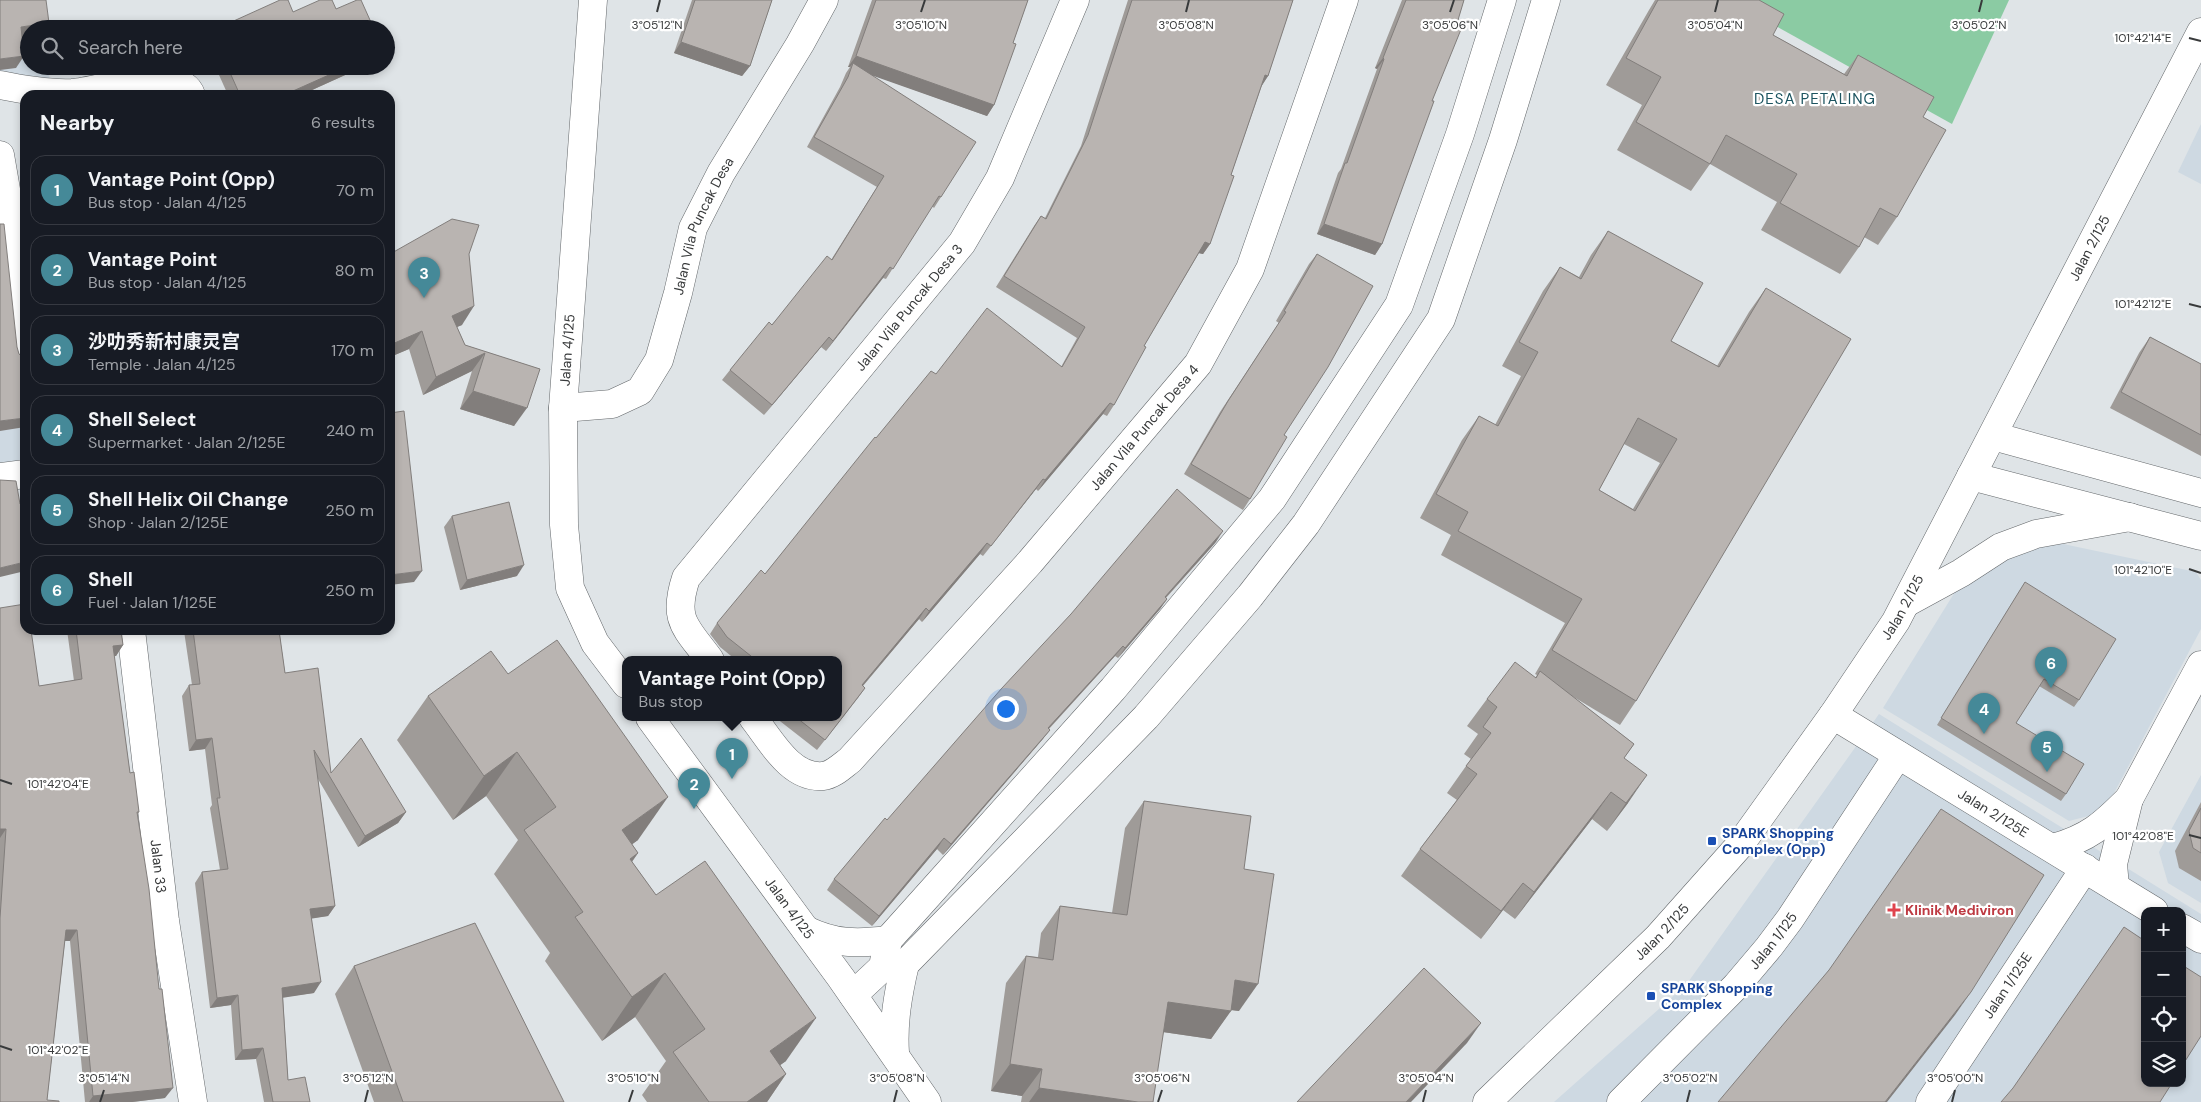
<!DOCTYPE html>
<meta charset="utf-8">
<style>
:root{--surface:#171b24;--page:#20242c;--text:#f1f3f6;--muted:#9ea1a6;--line:#363941;--accent:#458998}
body{margin:0;font-family:"DM Sans","Noto Sans SC",sans-serif;background:var(--page);color:var(--text)}
.controls{position:absolute;right:15px;bottom:15px;display:grid;overflow:hidden;border-radius:10px;box-shadow:0 2px 8px #0003}
.controls button{width:45px;height:45px;display:grid;place-items:center;padding:0;border:0;border-bottom:1px solid var(--line);background:var(--surface);color:var(--text);font:25px sans-serif}
.you{position:absolute;left:1005px;top:708px;width:18px;height:18px;margin:-12px;border:4px solid #fff;border-radius:50%;background:#1a73e8;box-shadow:0 0 0 8px #1a73e833}
.badge{display:grid;place-items:center;width:32px;height:32px;border-radius:50%;background:var(--accent);color:#fff;font-size:16px;font-weight:700}
.pin{position:absolute;translate:-50% -41px;filter:drop-shadow(0 1px 2px #0008)}
.pin::after{content:'';position:absolute;top:26px;width:18px;height:15px;background:inherit;clip-path:polygon(0 0,100% 0,50% 100%)}
.popup{position:absolute;left:622px;top:656px;width:220px;height:65px;box-sizing:border-box;display:grid;place-content:center;border-radius:10px;background:var(--surface);filter:drop-shadow(0 1px 4px #0005);font-size:16px;white-space:nowrap;color:var(--muted)}
.popup b{font-size:19px;color:var(--text)}
.popup::after{content:'';position:absolute;left:50%;top:100%;margin-left:-10px;border:10px solid transparent;border-top-color:var(--surface)}
.list{margin:0;padding:0;list-style:none}
h2{display:flex;justify-content:space-between;align-items:center;height:65px;margin:0;padding:0 20px;font-size:21px}
h2 small{font-size:16px;font-weight:400;color:var(--muted)}
.list li{display:grid;grid-template-columns:32px 1fr auto;gap:15px;align-items:center;box-sizing:border-box;height:70px;margin:0 10px 10px;padding:0 10px;border:1px solid var(--line);border-radius:15px}
.list b{display:block;font-size:19px;white-space:nowrap}
.list p{margin:0;font-size:16px;white-space:nowrap;color:var(--muted)}
.list em{font-size:16px;font-style:normal;color:var(--muted)}
.icon{flex:none;width:28px;height:28px;fill:none;stroke:currentColor;stroke-width:2;stroke-linecap:round;stroke-linejoin:round}
.map{position:relative;flex:none;width:2201px;height:1102px;overflow:hidden}
.search{position:absolute;background:var(--surface);box-shadow:0 2px 8px #0003;left:20px;top:20px;width:375px;height:55px;display:flex;align-items:center;gap:12px;box-sizing:border-box;padding:0 18px;border-radius:28px;color:var(--muted);font-size:19px}
.panel{position:absolute;background:var(--surface);box-shadow:0 2px 8px #0003;left:20px;top:90px;width:375px;height:545px;border-radius:15px}
.map>svg:first-child{display:block}
</style>
<div class="map">
<svg width="2201" height="1102" viewBox="0 0 2201 1102">
<rect width="100%" height="100%" fill="#dfe4e7"/>
<g fill="#ced9e2" fill-rule="evenodd">
<polygon points="0,0 29,29 29,66 47,66 50,80 0,77"/>
<polygon points="2201,124 2201,184 2178,172"/>
<polygon points="0,194 25,433 25,466 0,469"/>
<polygon points="2049,541 2196,572 2201,580 2201,629 2104,812 2069,821 1883,708 1958,587 2004,556"/>
<path d="M1879,714l322,200v188h-647l132,-117zM2145,911h37v172h-37z"/>
<polygon points="2201,775 2201,903 2168,883 2159,852"/>
</g>
<polygon fill="#8bcba3" points="1729,0 2009,0 1952,124"/>
<g fill="none" stroke-linecap="round" stroke-linejoin="round">
<defs>
<g id="street">
<path d="M0,85c24,5 47,9 72,8 27,-2 90,-24 112,-7 3,2 6,6 7,9"/>
<polyline points="0,155 9,207 25,356"/>
<path id="s1" d="M563,408l49,-4 28,-13 19,-31 19,-67 15,-65 28,-55 79,-129 24,-44"/>
<polyline points="0,477 25,474"/>
<path id="s2" d="M131,630l34,291 28,181"/>
<path id="s3" d="M710,660c-24,-33 -38,-39 -24,-82l276,-335 38,-65 75,-178"/>
<path id="s4" d="M1833,715l321,196"/>
<path id="s5" d="M753,718c17,21 37,61 70,58 10,-1 19,-10 27,-16l180,-198 168,-198 52,-95 94,-269"/>
<path d="M2053,848c36,-10 50,-23 76,-49"/>
<polyline points="2115,887 2113,864 2129,799 2201,665"/>
<polyline points="2182,928 2201,939"/>
<polyline points="883,967 905,964 1146,717 1250,596 1306,524 1441,319 1503,140 1546,0"/>
<polyline points="853,995 883,967 888,940 1113,689 1272,499 1399,305 1460,134 1502,0"/>
<path id="s6" d="M1621,1102l115,-116 33,-39 21,-28 108,-164"/>
<path id="s7" d="M1930,1102l155,-234"/>
</g>
<g id="secondary">
<polyline points="593,0 563,408 564,525 570,588 595,643 626,684"/>
<polyline points="1993,436 2201,493"/>
<polyline points="1971,476 2201,536"/>
<polyline points="1906,603 1961,573 2001,547 2036,534 2130,517"/>
<path id="s8" d="M650,718l191,260 86,124"/>
<path d="M806,930c29,14 51,14 82,10"/>
<path d="M895,1053c-2,-31 3,-59 10,-89"/>
<path id="s9" d="M1487,1102l171,-165 81,-91 94,-131 63,-94 305,-589"/>
</g>
</defs>
<use href="#street" stroke="#63676a" stroke-width="29"/>
<use href="#secondary" stroke="#63676a" stroke-width="29"/>
<use href="#street" stroke="#fff" stroke-width="28"/>
<use href="#secondary" stroke="#fff" stroke-width="28"/>
</g>
<g fill="#9f9b98" fill-rule="evenodd">
<polygon points="692,0 772,0 750,66 742,76 674,53"/>
<polygon points="872,0 1028,0 1013,43 994,105 987,116 873,75 941,197 934,208 932,206 886,279 883,278 826,351 821,347 764,415 722,380 730,370 831,260 877,187 807,147 840,87 846,73 850,67 848,67"/>
<polygon points="1128,0 1293,0 1268,76 1262,85 1231,175 1210,244 1203,254 1199,253 1144,346 1114,405 1107,416 1103,414 1038,491 1036,489 983,556 980,554 922,622 919,619 863,686 865,688 858,698 817,750 776,718 838,718 838,660 736,660 720,647 710,634 717,623 765,574 876,438 936,374 1061,367 1077,338 996,287 1034,226 1041,216 1045,218 1081,146"/>
<polygon points="1402,0 1464,0 1432,101 1382,244 1375,255 1317,234 1338,173 1341,169 1377,69 1375,68"/>
<polygon points="1655,0 1759,0 1773,35 1844,74 1858,55 1923,117 1897,217 1878,245 1864,237 1859,247 1840,274 1761,230 1777,202 1710,164 1691,191 1617,150 1642,105 1606,85 1649,10"/>
<polygon points="215,66 365,66 301,95 228,95"/>
<path d="M1608,231l63,110 46,25 32,-54 17,-24 -130,413 -16,24 -48,-29 62,48 -10,14 4,45 -21,28 -15,-12 -77,100 -12,-9 -22,29 -80,-63 19,-27 37,-49 -10,-7 24,-34 -7,-5 14,-20 -11,-8 20,-27 48,-21 2,-3 -2,-1 30,-51 -124,-68 10,-20 -31,-17 42,-78 17,-24 16,9 26,-49 -19,-10 41,-75 17,-24 19,10 12,-22zM1624,444l36,19 -27,46 -34,-19z"/>
<polygon points="390,254 469,254 462,325 457,327 465,345 540,369 514,426 460,409 472,371 423,395 409,349 390,357"/>
<polygon points="1317,254 1284,435 1250,499 1243,510 1184,474 1220,412 1279,323 1276,321 1309,264"/>
<polygon points="2150,337 2201,364 2201,456 2110,408 2139,353"/>
<polygon points="452,516 517,576 460,590 444,527"/>
<polygon points="1216,542 1166,598 1167,599 1160,609 1118,658 1115,656 1049,729 1050,730 1042,740 943,855 937,849 872,926 827,890 834,879 887,820"/>
<polygon points="2025,582 2079,700 2074,707 2039,686 2016,723 2066,794 2061,801 1937,725"/>
<polygon points="0,608 39,686 74,681 67,630 121,630 123,645 116,656 114,656 130,773 139,812 137,815 165,1098 132,1102 85,1102 70,941 65,941 47,1100 0,1102"/>
<polygon points="185,630 279,630 285,673 331,773 406,812 398,823 358,847 318,779 335,906 328,916 312,918 314,993 283,997 288,1080 310,1102 264,1102 256,1059 235,1060 231,1005 210,1008 195,883 202,872 220,870 210,808 212,805 205,749 189,751 182,696 189,685 192,685 184,631"/>
<polygon points="508,674 638,840 632,844 638,853 632,862 656,895 786,1061 780,1065 786,1074 767,1102 647,1102 642,1095 666,1061 635,1017 602,1041 545,961 550,953 494,874 518,840 486,796 453,820 397,740 428,696"/>
<polygon points="1144,801 1244,869 1239,1011 1231,1010 1211,1039 1163,1032 1153,1102 1021,1102 1022,1096 991,1091 1006,983 1026,956 1038,957 1041,933 1060,906 1112,913 1125,828"/>
<polygon points="2201,802 2201,881 2179,868 2175,851"/>
<polygon points="354,966 564,1102 374,1102 335,994"/>
</g>
<g fill="#827e7c">
<polygon points="49,23 45,29 29,29 29,36 13,39 21,27"/>
<polygon points="681,42 750,66 742,76 674,53"/>
<polygon points="24,56 16,68 0,70 0,59"/>
<polygon points="856,56 994,105 987,116 851,68 853,63 850,67 848,67"/>
<polygon points="1383,58 1384,59 1377,69 1375,68"/>
<polygon points="349,66 365,66 301,95 290,95 293,91"/>
<polygon points="1265,75 1268,76 1261,87"/>
<polygon points="1324,224 1382,244 1375,255 1317,234"/>
<polygon points="1205,242 1210,244 1203,254 1198,253"/>
<polygon points="890,267 883,278 826,351 833,341"/>
<polygon points="474,306 462,325 439,334 452,316"/>
<polygon points="422,331 409,349 390,357 390,345"/>
<polygon points="829,337 821,347 764,415 772,405"/>
<polygon points="485,353 472,371 423,395 436,377"/>
<polygon points="473,391 527,408 514,426 460,409"/>
<polygon points="1110,403 1103,414 1038,491 1045,480"/>
<polygon points="25,418 25,427 0,431 0,421"/>
<polygon points="1043,479 1036,489 983,556 991,546"/>
<polygon points="1223,531 1216,542 1157,607 1165,597"/>
<polygon points="987,543 980,554 922,622 929,611"/>
<polygon points="25,562 25,571 0,577 0,568"/>
<polygon points="524,565 517,576 460,590 467,580"/>
<polygon points="422,571 414,582 390,585 390,575"/>
<polygon points="1167,599 1160,609 1118,658 1125,648"/>
<polygon points="926,608 919,619 854,696 862,685"/>
<polygon points="123,645 116,656 105,657 113,646"/>
<polygon points="1123,646 1115,656 1040,738 1048,728"/>
<polygon points="1050,730 1042,740 943,855 951,844"/>
<polygon points="212,738 205,749 189,751 196,740"/>
<polygon points="517,752 486,796 453,820 484,776"/>
<polygon points="1647,775 1628,803 1607,831 1626,803"/>
<polygon points="1611,792 1592,819 1515,919 1534,892"/>
<polygon points="668,797 638,840 592,874 622,830"/>
<polygon points="406,812 398,823 358,847 365,836"/>
<polygon points="0,829 6,829 0,838"/>
<polygon points="944,838 937,849 872,926 879,916"/>
<polygon points="638,853 607,896 630,859"/>
<polygon points="1523,883 1503,910 1481,939 1501,911"/>
<polygon points="335,906 328,916 303,920 310,909"/>
<polygon points="66,930 77,930 70,941 59,941"/>
<polygon points="665,973 635,1017 602,1041 632,997"/>
<polygon points="1235,980 1258,984 1239,1011 1216,1008"/>
<polygon points="321,982 314,993 275,999 282,988"/>
<polygon points="1971,992 1955,1015 1887,1102 1885,1102"/>
<polygon points="238,995 231,1005 210,1008 217,998"/>
<polygon points="1168,1002 1231,1011 1211,1039 1149,1030"/>
<polygon points="816,1018 786,1061 740,1094 770,1051"/>
<polygon points="1481,1023 1467,1043 1411,1102 1406,1102"/>
<polygon points="263,1048 256,1059 235,1060 242,1050"/>
<polygon points="1010,1064 1042,1069 1022,1096 991,1091"/>
<polygon points="786,1074 767,1102 747,1102"/>
<polygon points="173,1088 165,1098 132,1102 89,1102 93,1096"/>
<polygon points="1039,1088 1138,1102 1029,1102"/>
</g>
<g fill="#b9b4b1" stroke="#827e7c" fill-rule="evenodd">
<polygon points="0,0 46,0 49,23 21,27 24,56 0,59"/>
<polygon points="280,0 288,0 293,12 320,0 332,0 336,9 357,0 361,0 374,29 216,29"/>
<polygon points="695,0 772,0 750,66 681,42"/>
<polygon points="876,0 1028,0 1013,43 1016,44 994,105 856,56"/>
<polygon points="1132,0 1293,0 1268,76 1265,75 1231,175 1234,176 1210,244 1205,242 1144,346 1146,347 1114,405 1110,403 1045,480 1043,479 991,546 987,543 929,611 926,608 862,685 865,688 825,740 797,718 838,718 838,660 756,660 727,637 717,623 761,570 765,574 875,437 876,438 931,371 936,374 987,308 1062,367 1085,327 1004,276 1041,216 1046,219 1088,135"/>
<polygon points="1406,0 1464,0 1458,20 1464,22 1432,101 1434,101 1382,244 1324,224 1345,163 1347,163 1384,59 1383,58"/>
<polygon points="1658,0 1759,0 1784,14 1773,35 1847,76 1858,55 1934,97 1923,117 1946,130 1897,217 1880,208 1859,247 1780,203 1797,174 1726,135 1710,164 1636,122 1661,77 1626,58"/>
<polygon points="853,63 976,142 941,197 939,196 893,269 890,267 833,341 829,337 772,405 730,370 769,322 772,325 827,256 832,260 884,176 814,137 848,77"/>
<polygon points="227,66 349,66 293,91 295,95 240,95"/>
<polygon points="165,92 166,95 153,95"/>
<polygon points="452,219 479,225 469,254 474,306 452,316 465,345 540,369 527,408 473,391 485,353 436,377 422,331 390,345 390,254"/>
<polygon points="0,224 4,224 17,347 19,354 24,358 25,365 25,418 0,421"/>
<path d="M1608,231l95,52 -32,58 48,26 47,-79 85,51 -215,362 -84,-51 30,-51 -124,-68 10,-19 -32,-18 43,-78 19,10 40,-74 -19,-10 41,-75 21,12zM1638,418l39,21 -42,72 -36,-21z"/>
<polygon points="1317,254 1373,286 1328,367 1284,435 1287,437 1250,499 1191,464 1228,401 1286,312 1284,311"/>
<polygon points="2150,337 2201,364 2201,435 2121,392"/>
<polygon points="404,411 422,571 390,575 390,413"/>
<polygon points="0,480 16,481 20,504 25,503 25,562 0,568"/>
<polygon points="1177,489 1223,531 1165,597 1167,599 1125,648 1123,646 1048,728 1050,730 951,844 944,838 879,916 834,879 885,818 887,820 1002,688 1071,614"/>
<polygon points="509,502 524,565 467,580 452,516"/>
<polygon points="2025,582 2116,639 2079,700 2044,679 2016,723 2084,764 2066,794 1941,718"/>
<polygon points="25,604 25,630 31,630 39,686 82,679 76,630 121,630 123,645 113,646 130,773 134,772 139,812 137,812 149,889 159,989 162,989 173,1088 93,1096 77,930 66,930 47,1100 59,1101 59,1102 0,1102 0,918 6,829 0,829 0,608"/>
<polygon points="193,630 279,630 285,673 318,668 331,773 361,738 406,812 365,836 314,750 335,906 310,909 321,982 282,988 288,1080 305,1077 310,1102 273,1102 263,1048 242,1050 238,995 217,998 202,872 228,869 217,798 220,798 212,738 196,740 189,685 200,684"/>
<polygon points="557,640 668,797 622,830 638,853 630,859 656,895 705,861 816,1018 770,1051 786,1074 747,1102 709,1102 673,1052 705,1029 665,973 632,997 575,917 583,912 524,830 556,807 517,752 484,776 428,696 491,651 508,674"/>
<polygon points="1515,662 1536,678 1540,671 1634,744 1624,758 1647,775 1626,803 1611,792 1534,892 1523,883 1501,911 1420,849 1477,774 1466,766 1491,733 1483,727 1497,707 1487,699"/>
<polygon points="1144,801 1251,816 1244,869 1274,874 1258,984 1235,980 1231,1011 1168,1002 1153,1102 1138,1102 1039,1088 1042,1069 1010,1064 1026,956 1053,960 1060,906 1127,915"/>
<polygon points="2201,808 2201,853 2193,848 2189,831"/>
<polygon points="1941,809 2044,875 1971,992 1885,1102 1718,1102 1829,970"/>
<polygon points="475,923 564,1102 403,1102 354,966"/>
<polygon points="2124,927 2145,941 2145,1083 2172,1083 2160,1102 2001,1102 2013,1088"/>
<polygon points="2182,965 2201,977 2201,1036 2182,1066"/>
<polygon points="1424,968 1481,1023 1406,1102 1297,1102"/>
</g>
<path fill="none" stroke="#383a3b" stroke-width="2" d="M657,12l3,-12M921,12l4,-12M1186,12l3,-12M1450,12l4,-12M1715,12l3,-12M1979,12l3,-12M2189,38l12,3M2189,304l12,3M2189,569l12,4M0,780l12,4M2189,835l12,3M0,1046l12,4M100,1102l4,-12M365,1102l3,-12M629,1102l4,-12M894,1102l3,-12M1158,1102l4,-12M1423,1102l3,-12M1687,1102l3,-12M1952,1102l3,-12"/>
<g fill="#1a4fb4" stroke="#fff" stroke-width="2">
<rect x="1707" y="836" width="10" height="10" rx="2.5"/>
<rect x="1646" y="991" width="10" height="10" rx="2.5"/>
</g>
<path fill="#e0444e" stroke="#fff" stroke-width="2" d="M1891.5 902.5h5v5h5v5h-5v5h-5v-5h-5v-5h5z"/>
<g text-anchor="middle" stroke-width="4.5" stroke-linejoin="round" paint-order="stroke">
<g font-size="14" fill="#383a3b" stroke="#fff">
<text dy="5" stroke="none"><textPath href="#s1" startOffset="258">Jalan Vila Puncak Desa</textPath></text>
<text dy="5" stroke="none"><textPath href="#s9" startOffset="1054">Jalan 2/125</textPath></text>
<text dy="5" stroke="none"><textPath href="#s3" startOffset="442">Jalan Vila Puncak Desa 3</textPath></text>
<text transform="translate(567 350) rotate(-86)" y="5">Jalan 4/125</text>
<text dy="5" stroke="none"><textPath href="#s5" startOffset="571">Jalan Vila Puncak Desa 4</textPath></text>
<text dy="5" stroke="none"><textPath href="#s9" startOffset="649">Jalan 2/125</textPath></text>
<text dy="5" stroke="none"><textPath href="#s4" startOffset="188">Jalan 2/125E</textPath></text>
<text dy="5" stroke="none"><textPath href="#s2" startOffset="238">Jalan 33</textPath></text>
<text dy="5" stroke="none"><textPath href="#s8" startOffset="236">Jalan 4/125</textPath></text>
<text dy="5" stroke="none"><textPath href="#s9" startOffset="244">Jalan 2/125</textPath></text>
<text dy="5" stroke="none"><textPath href="#s6" startOffset="222">Jalan 1/125</textPath></text>
<text dy="5" stroke="none"><textPath href="#s7" startOffset="140">Jalan 1/125E</textPath></text>
</g>
<g font-size="14" font-weight="bold" fill="#164399" stroke="#fff" text-anchor="start">
<text x="1722" y="838">SPARK Shopping<tspan x="1722" dy="16">Complex (Opp)</tspan></text>
<text x="1661" y="993">SPARK Shopping<tspan x="1661" dy="16">Complex</tspan></text>
</g>
<g font-size="14" font-weight="bold" fill="#be3a42" stroke="#fff" text-anchor="start">
<text x="1905" y="915">Klinik Mediviron</text>
</g>
<g font-size="15" letter-spacing="1" fill="#1c5460" stroke="#fff">
<text x="1815" y="104">DESA PETALING</text>
</g>
</g>
<g font-size="12" text-anchor="middle" fill="#383a3b" stroke="#fff" stroke-width="4.5" stroke-linejoin="round" paint-order="stroke">
<text x="657" y="29">3°05'12"N</text>
<text x="921" y="29">3°05'10"N</text>
<text x="1186" y="29">3°05'08"N</text>
<text x="1450" y="29">3°05'06"N</text>
<text x="1715" y="29">3°05'04"N</text>
<text x="1979" y="29">3°05'02"N</text>
<text x="2143" y="42">101°42'14"E</text>
<text x="2143" y="308">101°42'12"E</text>
<text x="2143" y="574">101°42'10"E</text>
<text x="58" y="788">101°42'04"E</text>
<text x="2143" y="840">101°42'08"E</text>
<text x="58" y="1054">101°42'02"E</text>
<text x="104" y="1082">3°05'14"N</text>
<text x="368" y="1082">3°05'12"N</text>
<text x="633" y="1082">3°05'10"N</text>
<text x="897" y="1082">3°05'08"N</text>
<text x="1162" y="1082">3°05'06"N</text>
<text x="1426" y="1082">3°05'04"N</text>
<text x="1690" y="1082">3°05'02"N</text>
<text x="1955" y="1082">3°05'00"N</text>
</g>
</svg>
<div class="controls">
<button>+</button>
<button>−</button>
<button><svg class="icon" aria-label="locate" viewBox="0 0 24 24"><circle cx="12" cy="12" r="6"/><path d="M12 2v4M12 18v4M2 12h4M18 12h4"/></svg></button>
<button><svg class="icon" aria-label="layers" viewBox="0 0 24 24"><path d="M12 4l9 5-9 5-9-5zM3 14l9 5 9-5"/></svg></button>
</div>
<div class="you"></div>
<div class="pin badge" style="left:732px;top:779px">1</div>
<div class="popup"><b>Vantage Point (Opp)</b>Bus stop</div>
<div class="pin badge" style="left:694px;top:809px">2</div>
<div class="pin badge" style="left:424px;top:298px">3</div>
<div class="pin badge" style="left:1984px;top:734px">4</div>
<div class="pin badge" style="left:2047px;top:772px">5</div>
<div class="pin badge" style="left:2051px;top:688px">6</div>
<div class="search"><svg class="icon" aria-label="search" viewBox="0 0 24 24"><circle cx="10" cy="10" r="6"/><path d="M15 15l6 6"/></svg>Search here</div>
<section class="panel">
<h2>Nearby<small>6 results</small></h2>
<ul class="list">
<li><span class="badge">1</span><div><b>Vantage Point (Opp)</b><p>Bus stop · Jalan 4/125</p></div><em>70 m</em></li>
<li><span class="badge">2</span><div><b>Vantage Point</b><p>Bus stop · Jalan 4/125</p></div><em>80 m</em></li>
<li><span class="badge">3</span><div><b>沙叻秀新村康灵宫</b><p>Temple · Jalan 4/125</p></div><em>170 m</em></li>
<li><span class="badge">4</span><div><b>Shell Select</b><p>Supermarket · Jalan 2/125E</p></div><em>240 m</em></li>
<li><span class="badge">5</span><div><b>Shell Helix Oil Change</b><p>Shop · Jalan 2/125E</p></div><em>250 m</em></li>
<li><span class="badge">6</span><div><b>Shell</b><p>Fuel · Jalan 1/125E</p></div><em>250 m</em></li>
</ul>
</section>
</div>
